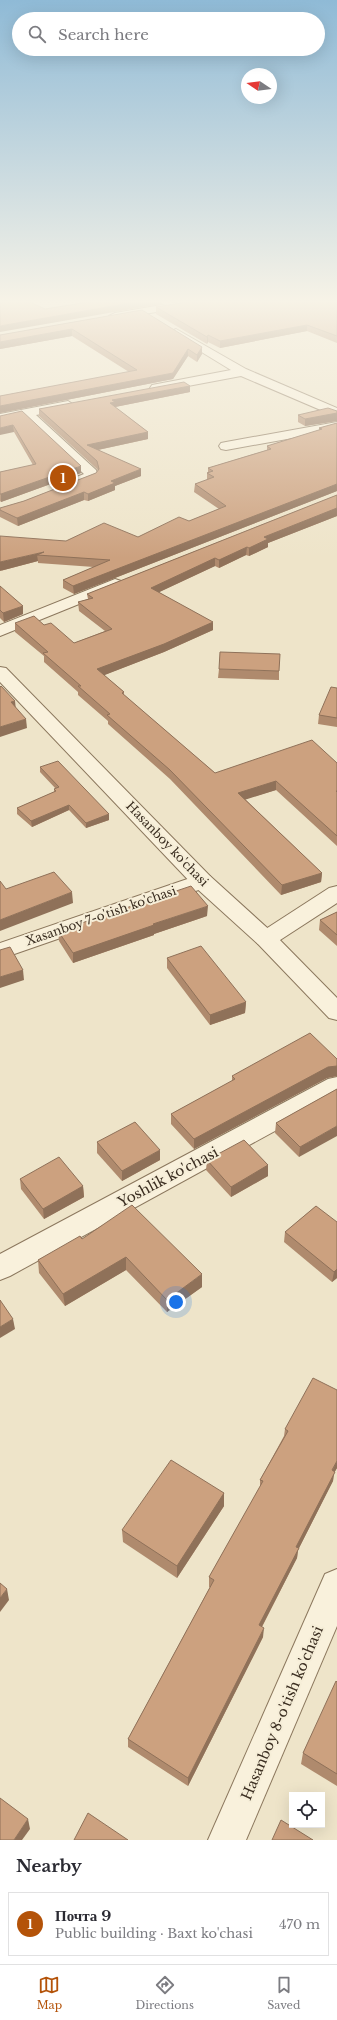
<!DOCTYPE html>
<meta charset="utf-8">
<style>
:root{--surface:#fff;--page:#f2f2f3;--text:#2b2b33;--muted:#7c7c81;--line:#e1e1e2;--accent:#b45309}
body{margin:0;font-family:"Libre Baskerville",serif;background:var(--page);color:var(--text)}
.controls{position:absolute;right:12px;bottom:12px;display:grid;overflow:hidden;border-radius:0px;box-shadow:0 4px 16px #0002}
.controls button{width:36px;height:36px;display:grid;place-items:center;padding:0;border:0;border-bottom:1px solid var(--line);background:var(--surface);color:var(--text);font:20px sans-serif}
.compass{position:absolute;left:241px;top:68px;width:36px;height:36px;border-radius:50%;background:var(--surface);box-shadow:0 4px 16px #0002;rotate:283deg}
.you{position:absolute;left:176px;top:1302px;width:14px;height:14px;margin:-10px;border:3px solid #fff;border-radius:50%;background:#1a73e8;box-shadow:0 0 0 6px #1a73e833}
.badge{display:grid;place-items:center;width:26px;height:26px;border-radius:50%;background:var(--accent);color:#fff;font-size:13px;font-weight:700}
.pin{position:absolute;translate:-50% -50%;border:2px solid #fff;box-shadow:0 1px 4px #0006}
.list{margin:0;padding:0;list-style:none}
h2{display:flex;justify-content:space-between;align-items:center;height:52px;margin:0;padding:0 16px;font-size:17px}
h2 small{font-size:13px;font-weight:400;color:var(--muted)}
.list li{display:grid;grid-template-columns:26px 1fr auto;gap:12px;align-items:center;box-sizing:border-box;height:64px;margin:0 8px 8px;padding:0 8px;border:1px solid var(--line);border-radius:0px}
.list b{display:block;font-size:15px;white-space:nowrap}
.list p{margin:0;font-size:13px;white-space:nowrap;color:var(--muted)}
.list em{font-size:13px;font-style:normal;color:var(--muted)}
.icon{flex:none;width:22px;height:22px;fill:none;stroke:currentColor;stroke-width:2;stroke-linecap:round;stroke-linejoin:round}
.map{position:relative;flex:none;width:337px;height:1840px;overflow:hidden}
.search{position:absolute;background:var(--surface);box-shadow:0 4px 16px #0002;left:12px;right:12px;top:12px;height:44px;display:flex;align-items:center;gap:10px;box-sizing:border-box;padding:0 14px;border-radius:22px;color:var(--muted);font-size:15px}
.sheet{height:124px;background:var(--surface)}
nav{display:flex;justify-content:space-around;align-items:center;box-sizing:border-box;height:56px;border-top:1px solid var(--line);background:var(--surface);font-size:11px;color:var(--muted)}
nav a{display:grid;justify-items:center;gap:2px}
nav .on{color:var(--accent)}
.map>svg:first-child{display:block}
</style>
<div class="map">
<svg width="337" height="1840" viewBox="0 0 337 1840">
<rect width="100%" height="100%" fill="#eee4c9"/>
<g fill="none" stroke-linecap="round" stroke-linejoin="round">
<defs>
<g id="minor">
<polygon points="156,300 169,300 179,306 173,309"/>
<polygon points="176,329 246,369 337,408 337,417 241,376 156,392 152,391 150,388 152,385 231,370 172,334 170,332"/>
<polygon points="68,401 74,405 73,408 36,415 96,470 98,476 96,479 64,491 59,490 57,487 59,484 84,474 23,417 0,422 0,414"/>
<polygon points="337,422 337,430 226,450 221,449 219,446 221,443 226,442"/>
<polygon points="115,579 121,581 123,584 121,587 0,636 0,625"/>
<polygon points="202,874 210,876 213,881 210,886 0,959 0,943"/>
<polygon points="337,886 337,903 274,944 266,946 258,944 255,939 258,934 329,888"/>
<polygon points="337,1077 337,1097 10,1276 0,1280 0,1254 328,1079"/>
<polygon points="337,1569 337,1626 246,1840 208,1840 325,1574"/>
</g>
<polygon id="tertiary" points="0,667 6,668 210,876 274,934 337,998 337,1020 329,1018 258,944 194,886 0,682"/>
<polygon id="secondary" points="190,300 214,300 209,303 115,319 109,316 115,313"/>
</defs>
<use href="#minor" stroke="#8b775d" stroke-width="2"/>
<use href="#tertiary" stroke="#8b775d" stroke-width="2"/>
<use href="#secondary" stroke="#6d5840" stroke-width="2"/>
<use href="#minor" fill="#f9f1dc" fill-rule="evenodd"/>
<use href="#tertiary" fill="#f9f1dc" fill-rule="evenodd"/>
<use href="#secondary" fill="#f9f1dc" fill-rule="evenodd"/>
</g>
<g fill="#af8a6d">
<polygon points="337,300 337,343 307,331 220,348 208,342 207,344 156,314 156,307"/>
<polygon points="142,310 202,354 197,362 188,356 173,379 0,413 0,396 129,372 72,336 0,349 0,335"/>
<polygon points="190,386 190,392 115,407 148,432 148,439 98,450 141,476 115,486 115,490 88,501 84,500 18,526 0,517 0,508 24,501 96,473 98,471 97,469 39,416 39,409"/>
<polygon points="337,411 337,421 305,426 298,422 298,415"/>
<polygon points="0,416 81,473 1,502 0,501 0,472 33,465 14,432"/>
<polygon points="337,423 337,491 74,594 63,588 63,580 94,567 38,563 38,561 0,571 66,541 138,537 189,521 219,509 194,492 195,484 207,480 207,473 208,472 208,468 267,450 267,446 319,430 319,428"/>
<polygon points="337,495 337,516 268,543 268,547 249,556 246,555 219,568 215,566 159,592 213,630 164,652 104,675 124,692 124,695 215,773 337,763 337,846 276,790 245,799 322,873 321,882 281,895 170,779 108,724 108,721 78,695 78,692 44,662 44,656 15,632 15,623 44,625 74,643 105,631 79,611 78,602 88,599 87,594"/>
<polygon points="0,586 23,614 4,622 0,618"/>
<polygon points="219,669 279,671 279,680 218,678"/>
<polygon points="337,688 337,727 318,724 319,715"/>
<polygon points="40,767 109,820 86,828 69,810 32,827 17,814 17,808 54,792 54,789 56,789 40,772"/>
<polygon points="337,912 337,946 319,930 320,920"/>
<polygon points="207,916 154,934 154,935 73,963 59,941 58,931"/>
<polygon points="167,958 246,1002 245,1013 210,1025 167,968"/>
<polygon points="337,1059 337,1076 327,1078 194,1149 171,1124 171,1114 232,1081 232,1076"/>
<polygon points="337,1089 299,1157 275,1133 276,1123"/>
<polygon points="97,1142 160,1160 122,1181 97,1153"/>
<polygon points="207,1160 268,1165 268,1176 231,1197 206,1170"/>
<polygon points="20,1179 83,1186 84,1197 44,1219 21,1189"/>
<polygon points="316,1206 337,1278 332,1282 284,1242 285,1232"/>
<polygon points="82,1239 202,1287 167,1312 126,1270 65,1306 39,1273 38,1260"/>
<polygon points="337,1390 337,1468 334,1473 333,1481 298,1550 297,1558 262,1627 263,1637 188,1786 128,1747 128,1739 210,1587 209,1587 209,1577 260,1487 260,1480 284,1436 285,1429"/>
<polygon points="224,1493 224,1506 177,1578 123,1542 122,1530"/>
<polygon points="337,1682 337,1786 301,1764 303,1753"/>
</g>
<g fill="#8f7159">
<polygon points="147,300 160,300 160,304 0,332 0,326"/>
<polygon points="174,300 183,300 174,301"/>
<polygon points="307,325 307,331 220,348 220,341"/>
<polygon points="72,329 72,336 0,349 0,342"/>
<polygon points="208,335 208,342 207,344 207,337"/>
<polygon points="202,347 202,354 197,362 197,355"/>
<polygon points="188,349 188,356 173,379 0,413 0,406 173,373"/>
<polygon points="190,386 190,392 115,407 110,403 112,400"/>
<polygon points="337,413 337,421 305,426 305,419"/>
<polygon points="13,425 14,432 0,435 0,428"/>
<polygon points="148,432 148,439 88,452 87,445"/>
<polygon points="81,466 81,473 1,502 1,494"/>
<polygon points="141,469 141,476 115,486 115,490 88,501 88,494 111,481"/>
<polygon points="337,484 337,491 74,594 73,586"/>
<polygon points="84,492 84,500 18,526 17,518"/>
<polygon points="337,508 337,516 268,543 268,547 249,556 249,548 264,537"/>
<polygon points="247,547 246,555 219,568 219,560"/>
<polygon points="44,552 37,555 38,561 0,571 0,562"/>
<polygon points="215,558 215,566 151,596 151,588"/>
<polygon points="23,606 23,614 4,622 3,613"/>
<polygon points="213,622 213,630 164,652 97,678 97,669"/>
<polygon points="15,701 16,710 11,702"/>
<polygon points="26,719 27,728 0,737 0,727"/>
<polygon points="276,781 276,790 238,802 238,793"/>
<polygon points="69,805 69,810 32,827 31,821"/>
<polygon points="109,814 109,820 86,828 86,823"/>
<polygon points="322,873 321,882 281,895 282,885"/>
<polygon points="72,892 73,903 0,931 0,920"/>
<polygon points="208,906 207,916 154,934 154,935 73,963 73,953 153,924"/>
<polygon points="23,970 24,980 0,988 0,977"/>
<polygon points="246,1002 245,1013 210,1025 210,1015"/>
<polygon points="337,1066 337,1076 327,1078 194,1149 194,1139 328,1067"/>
<polygon points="337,1126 337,1136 299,1157 300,1147"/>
<polygon points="160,1150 160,1160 122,1181 122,1171"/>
<polygon points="268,1165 268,1176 231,1197 231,1187"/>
<polygon points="83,1186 84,1197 44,1219 43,1209"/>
<polygon points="126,1257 126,1270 65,1306 63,1294"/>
<polygon points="337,1269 337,1278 332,1282 334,1272"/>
<polygon points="202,1274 202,1287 167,1312 167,1300"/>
<polygon points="13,1319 15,1329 0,1338 0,1327"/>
<polygon points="337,1461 337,1468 334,1473 333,1481 298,1550 297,1558 258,1634 259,1625"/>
<polygon points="224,1493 224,1506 177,1578 177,1566"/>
<polygon points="7,1589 9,1600 0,1612 0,1598"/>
<polygon points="264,1628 263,1637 188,1786 188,1778"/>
<polygon points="28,1819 30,1829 22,1840 14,1840"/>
</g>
<g fill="#cca17f" stroke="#8f7159">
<polygon points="0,300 26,300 45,309 101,300 147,300 0,326"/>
<polygon points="199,300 337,300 337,336 307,325 220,341 208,335 207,337 156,307"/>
<polygon points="142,310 202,347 197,355 188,349 173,373 0,406 0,396 137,370 72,329 0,342 0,335"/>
<polygon points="184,382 190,386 112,400 115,402 110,403 148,432 87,445 141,469 111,481 115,483 88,494 84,492 17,518 0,510 0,508 24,501 96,473 99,469 97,461 39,409"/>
<polygon points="328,408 337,411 337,413 305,419 298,415"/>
<polygon points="22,411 81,466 1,494 0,494 0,472 36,464 13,425 0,428 0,416"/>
<polygon points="337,423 337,484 73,586 63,580 110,560 37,555 44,552 0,562 0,536 66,541 104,523 138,537 179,517 189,521 226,506 195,484 214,477 207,473 213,471 208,468 271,449 267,446 322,429 319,428"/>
<polygon points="337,495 337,508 264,537 268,539 249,548 247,547 219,560 215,558 151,588 213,622 164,644 97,669 124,692 122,693 215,773 312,740 337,763 337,791 336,791 337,792 337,836 276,781 238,793 322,873 282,885 170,770 107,715 110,714 78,686 81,686 43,653 48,652 15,623 34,616 44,625 51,623 74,643 112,629 78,602 93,598 87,594"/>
<polygon points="0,586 23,606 3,613 0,610"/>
<polygon points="220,652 280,654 279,671 219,669"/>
<polygon points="1,686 15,701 11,702 26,719 0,727 0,687"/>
<polygon points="331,687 337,688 337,718 319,715"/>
<polygon points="58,761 109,814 86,823 69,805 31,821 17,808 56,791 54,789 59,787 40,767"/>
<polygon points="54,872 72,892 0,920 0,881 6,889"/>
<polygon points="191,886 208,906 153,924 154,925 73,953 58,931"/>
<polygon points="337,912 337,935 320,920"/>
<polygon points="201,946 246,1002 210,1015 167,958"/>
<polygon points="10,947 23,970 0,977 0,950"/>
<polygon points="310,1033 337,1059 337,1066 328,1067 194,1139 171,1114 235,1079 232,1076"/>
<polygon points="337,1089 337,1126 300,1147 276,1123"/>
<polygon points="135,1122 160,1150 122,1171 97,1142"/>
<polygon points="244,1140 268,1165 231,1187 207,1160"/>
<polygon points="59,1157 83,1186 43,1209 20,1179"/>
<polygon points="132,1205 202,1274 167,1300 126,1257 63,1294 38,1260 80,1236 82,1239"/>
<polygon points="316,1206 337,1222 337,1269 334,1272 285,1232"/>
<polygon points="0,1300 13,1319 0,1327"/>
<polygon points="313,1378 337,1390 337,1461 332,1470 335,1472 296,1547 299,1548 259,1625 264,1628 188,1778 128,1739 214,1580 209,1577 263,1481 260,1480 288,1431 285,1429"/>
<polygon points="171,1460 224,1493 177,1566 122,1530"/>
<polygon points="0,1583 7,1589 0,1598"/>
<polygon points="336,1681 337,1682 337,1774 303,1753"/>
<polygon points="0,1798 28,1819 14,1840 0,1840"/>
<polygon points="88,1813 128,1840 74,1840"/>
<polygon points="281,1820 313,1840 272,1840"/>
</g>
<linearGradient id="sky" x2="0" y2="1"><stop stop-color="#8fbad6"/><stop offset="0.54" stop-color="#f7f3e7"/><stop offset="1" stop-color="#f7f3e7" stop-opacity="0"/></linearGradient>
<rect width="337" height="558" fill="url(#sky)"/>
<g text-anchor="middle" stroke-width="4" stroke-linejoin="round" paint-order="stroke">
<g font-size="12" fill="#3b2e21" stroke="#f6eed8">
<text transform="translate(167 844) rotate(46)" y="4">Hasanboy ko'chasi</text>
<text transform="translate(101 916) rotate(-19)" y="4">Xasanboy 7-o'tish ko'chasi</text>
</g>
<g font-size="14" fill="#3b2e21" stroke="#f6eed8">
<text transform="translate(168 1177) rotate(-28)" y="5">Yoshlik ko'chasi</text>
<text transform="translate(282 1713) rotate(-67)" y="5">Hasanboy 8-o'tish ko'chasi</text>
</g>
</g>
</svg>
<div class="controls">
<button><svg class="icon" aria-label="locate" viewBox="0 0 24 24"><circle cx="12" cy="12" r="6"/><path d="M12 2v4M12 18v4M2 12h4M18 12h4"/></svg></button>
</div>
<svg class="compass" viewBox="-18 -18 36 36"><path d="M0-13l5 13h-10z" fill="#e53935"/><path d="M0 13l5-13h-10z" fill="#7c7c81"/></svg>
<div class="you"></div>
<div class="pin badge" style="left:63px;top:478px">1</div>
<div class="search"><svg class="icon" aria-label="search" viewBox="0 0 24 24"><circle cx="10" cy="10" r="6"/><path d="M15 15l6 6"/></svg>Search here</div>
</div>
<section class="sheet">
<h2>Nearby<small></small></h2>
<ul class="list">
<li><span class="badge">1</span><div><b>Почта 9</b><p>Public building · Baxt ko'chasi</p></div><em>470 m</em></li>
</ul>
</section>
<nav>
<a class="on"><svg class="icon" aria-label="map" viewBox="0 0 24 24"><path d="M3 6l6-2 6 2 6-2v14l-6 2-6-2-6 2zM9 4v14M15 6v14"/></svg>Map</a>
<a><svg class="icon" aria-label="directions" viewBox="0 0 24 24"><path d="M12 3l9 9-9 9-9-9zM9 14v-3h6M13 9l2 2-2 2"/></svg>Directions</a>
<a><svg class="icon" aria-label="saved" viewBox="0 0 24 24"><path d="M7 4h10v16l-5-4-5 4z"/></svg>Saved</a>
</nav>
